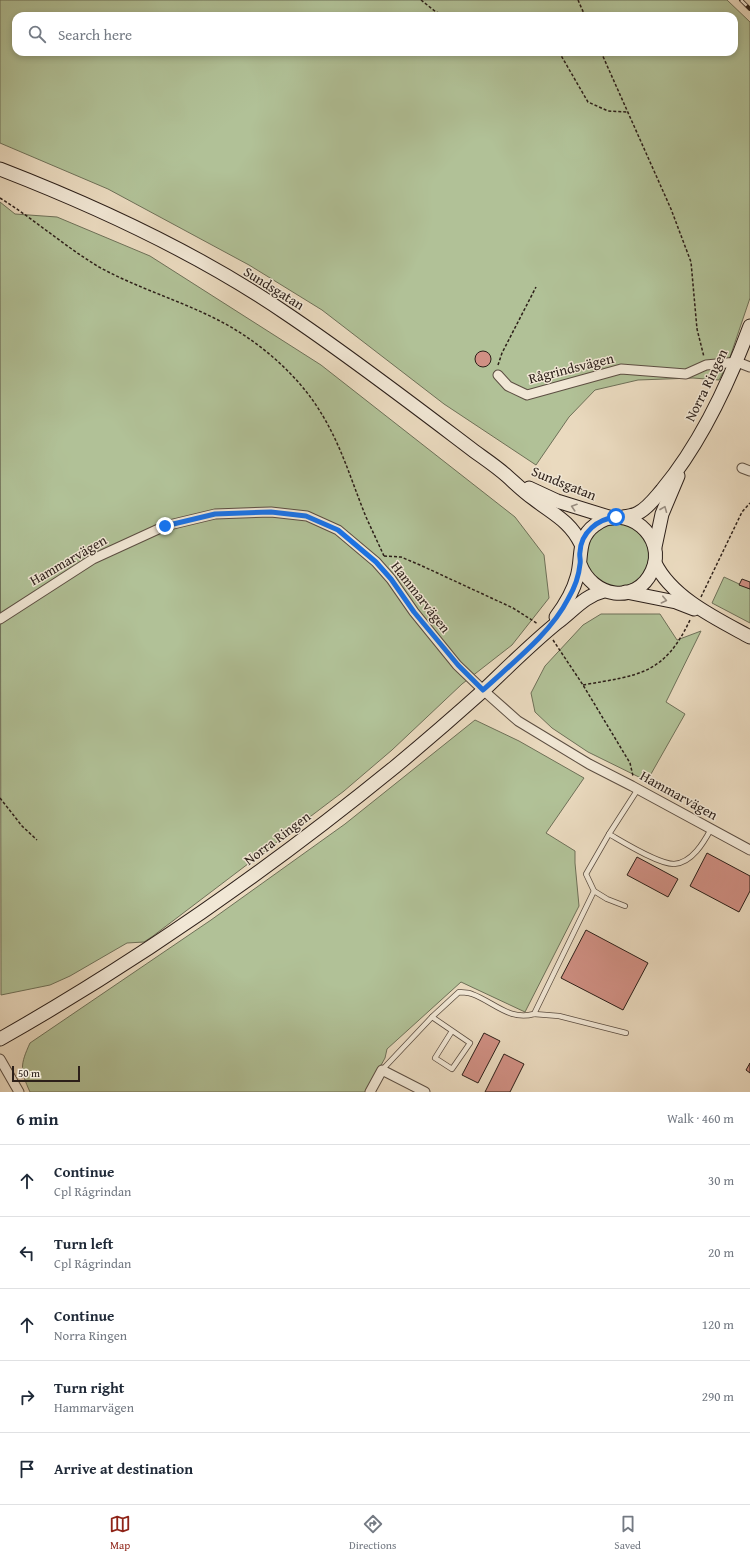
<!DOCTYPE html>
<meta charset="utf-8">
<style>
:root{--surface:#fff;--page:#f2f2f3;--text:#1f2937;--muted:#747a83;--line:#e0e1e3;--accent:#8f2418}
body{margin:0;font-family:"Gentium Book Plus",serif;background:var(--page);color:var(--text)}
.scale{position:absolute;left:12px;bottom:10px;width:68px;box-sizing:border-box;padding-left:4px;border:2px solid #2c1f19;border-top:0;font-size:11px;line-height:14px;white-space:nowrap;color:#2c1f19;-webkit-text-stroke:3px #f1e7d5;paint-order:stroke}
.stop{position:absolute;width:12px;height:12px;margin:-9px;border:3px solid #1a73e8;border-radius:50%;background:#fff}
.stop.end{background:#1a73e8;border-color:#fff;box-shadow:0 1px 4px #0008}
.list{margin:0;padding:0;list-style:none}
h2{display:flex;justify-content:space-between;align-items:center;height:52px;margin:0;padding:0 16px;font-size:17px}
h2 small{font-size:13px;font-weight:400;color:var(--muted)}
.list li{display:grid;grid-template-columns:26px 1fr auto;gap:12px;align-items:center;box-sizing:border-box;height:72px;padding:0 16px;border-top:1px solid var(--line)}
.list b{display:block;font-size:15px;white-space:nowrap}
.list p{margin:0;font-size:13px;white-space:nowrap;color:var(--muted)}
.list em{font-size:13px;font-style:normal;color:var(--muted)}
.icon{flex:none;width:22px;height:22px;fill:none;stroke:currentColor;stroke-width:2;stroke-linecap:round;stroke-linejoin:round}
.map{position:relative;flex:none;width:750px;height:1092px;overflow:hidden}
.search{position:absolute;background:var(--surface);box-shadow:0 2px 6px #0003;left:12px;right:12px;top:12px;height:44px;display:flex;align-items:center;gap:10px;box-sizing:border-box;padding:0 14px;border-radius:12px;color:var(--muted);font-size:15px}
.sheet{height:412px;background:var(--surface)}
nav{display:flex;justify-content:space-around;align-items:center;box-sizing:border-box;height:56px;border-top:1px solid var(--line);background:var(--surface);font-size:11px;color:var(--muted)}
nav a{display:grid;justify-items:center;gap:2px}
nav .on{color:var(--accent)}
.map>svg:first-child{display:block}
</style>
<div class="map">
<svg width="750" height="1092" viewBox="0 0 750 1092">
<rect width="100%" height="100%" fill="#eadabf"/>
<filter id="stains"><feTurbulence type="fractalNoise" baseFrequency=".005" numOctaves="4"/><feColorMatrix values="0 0 0 0 .2 0 0 0 0 .09 0 0 0 0 .02 0 0 0 .5 -.17"/></filter>
<radialGradient id="worn" r=".72"><stop offset=".6" stop-color="#630" stop-opacity="0"/><stop offset="1" stop-color="#630" stop-opacity=".3"/></radialGradient>
<g fill="#b1c197" stroke="#6e7058" fill-rule="evenodd">
<path d="M0,0h727l23,22v276l-22,65 -9,17 -26,-2 -55,2 -43,10 -26,27 -33,48 -92,-61 -122,-94 -73,-45 -141,-76 -108,-46zM16,16h718v36h-718z"/>
<polygon points="0,202 15,214 57,217 150,256 321,365 515,517 544,555 549,598 512,645 462,684 392,750 344,791 153,936 144,942 127,943 70,976 50,985 1,995"/>
<circle cx="617" cy="555" r="32"/>
<polygon points="724,577 750,589 750,623 712,603"/>
<polygon points="601,614 660,614 677,640 701,631 666,702 685,714 647,781 588,752 552,728 535,712 531,693 545,666 583,625"/>
<path d="M475,720l44,21 65,37 -38,55 29,18v12l4,43 -54,106 -64,-30 -74,67 -2,9 -19,34h-336c-10,-22 -10,-27 0,-49l181,-123 134,-96z"/>
</g>
<g fill="#d09084" stroke="#2c1f19">
<circle cx="483" cy="359" r="8"/>
<polygon points="742,579 750,582 750,589 739,585"/>
<polygon points="707,853 750,876 750,891 739,912 690,886"/>
<polygon points="637,857 678,879 668,897 627,875"/>
<polygon points="586,930 648,963 623,1010 561,978"/>
<polygon points="484,1033 500,1041 478,1083 462,1075"/>
<polygon points="504,1054 524,1064 510,1092 485,1092"/>
<polygon points="750,1063 750,1073 746,1070"/>
</g>
<g fill="none" stroke-linecap="round" stroke-linejoin="round">
<defs>
<g id="lane">
<path d="M609,834c14,8 49,30 65,30 18,-1 30,-22 37,-35"/>
<polyline points="594,891 607,899 625,906"/>
<polyline points="534,1014 559,1016 626,1033"/>
<polyline points="432,1017 470,1043 452,1069 435,1058 452,1031"/>
<path d="M382,1070l50,-53 27,-25c4,1 9,0 13,2 22,8 37,27 62,20l60,-123 -8,-17 23,-40 29,-45"/>
</g>
<g id="street">
<polyline points="498,375 508,386 527,395 621,369 686,374 706,365 737,362 750,367"/>
<polyline points="742,468 750,471"/>
<polyline points="0,619 93,559 165,526 215,514 271,512 307,516 338,530 376,562 391,579 414,612 457,665 483,690 518,721 589,764 632,786 750,850"/>
<polyline points="0,1059 19,1092"/>
<polyline points="370,1092 382,1070 425,1092"/>
</g>
<g id="secondary">
<path d="M0,169c98,38 201,86 287,145 64,43 125,90 187,137 11,8 23,16 33,25 9,8 17,16 27,23 19,15 36,22 47,45"/>
<polyline points="529,488 557,501 612,518"/>
<path d="M623,517c5,-1 10,-1 15,-4 10,-5 17,-15 24,-23 39,-47 67,-107 88,-164"/>
<polyline points="655,547 662,514 678,476"/>
<path d="M655,563c17,35 62,56 95,74"/>
<polyline points="626,592 676,602 694,609"/>
<path d="M556,617c9,-12 17,-25 21,-40 6,-20 -1,-38 18,-52 31,-24 73,12 57,46 -16,35 -60,26 -72,-7"/>
<path d="M0,1039c140,-79 272,-172 396,-273 30,-25 60,-51 89,-77 24,-23 47,-46 73,-67 16,-12 26,-26 46,-31"/>
</g>
</defs>
<use href="#lane" stroke="#5c4e42" stroke-width="6"/>
<use href="#street" stroke="#5c4e42" stroke-width="11"/>
<use href="#secondary" stroke="#2c1f19" stroke-width="15"/>
<g stroke="#2c1f19" stroke-width="1.5" stroke-dasharray="3 2" stroke-linecap="butt">
<polyline points="421,0 436,12 449,16"/>
<polyline points="578,0 585,16"/>
<polyline points="559,52 588,102 608,111 628,112"/>
<polyline points="601,52 671,209 691,262 697,329 704,357"/>
<path d="M0,198c34,21 64,48 99,69 38,21 80,33 119,53 37,19 72,48 96,82 26,38 35,73 52,115 6,13 12,26 18,39"/>
<polyline points="498,365 502,353 536,287"/>
<polyline points="384,556 401,557 420,565 513,608 538,624"/>
<polyline points="701,597 742,512 750,503"/>
<polyline points="553,640 583,685 630,763 633,776"/>
<path d="M583,685c56,-10 81,-10 107,-65"/>
<polyline points="0,798 22,826 37,840"/>
</g>
<use href="#lane" stroke="#f1e7d5" stroke-width="4.5"/>
<use href="#street" stroke="#f1e7d5" stroke-width="9"/>
<use href="#secondary" stroke="#f1e7d5" stroke-width="13"/>
<defs>
<polyline id="rail" points="741,0 750,9"/>
</defs>
<use href="#rail" stroke="#2c1f19" stroke-width="4"/>
<use href="#rail" stroke="#f1e7d5" stroke-width="2.5" stroke-dasharray="8" stroke-linecap="butt"/>
</g>
<defs><path id="oneway-chevron" d="M-2-3.5L2.5 0L-2 3.5" fill="none" stroke-width="1.6" stroke-linecap="round" stroke-linejoin="round"/></defs>
<g stroke="#988d80">
<use href="#oneway-chevron" transform="translate(574 507) rotate(-162)"/>
<use href="#oneway-chevron" transform="translate(664 509) rotate(-68)"/>
<use href="#oneway-chevron" transform="translate(664 600) rotate(13)"/>
</g>
<g fill="none" stroke-linecap="round" stroke-linejoin="round">
<path stroke="#1a73e8" stroke-width="5" d="M165,526l50,-12 56,-2 35,4 32,14 38,32 15,17 23,33 44,53 25,25c28,-26 68,-57 85,-91 6,-10 11,-24 12,-35 1,-4 -1,-8 0,-12 1,-20 18,-33 36,-35"/>
</g>
<g text-anchor="middle" stroke-width="3" stroke-linejoin="round" paint-order="stroke">
<g font-size="14" fill="#2c1f19" stroke="#f1e7d5">
<text transform="translate(274 288) rotate(32)" y="5">Sundsgatan</text>
<text transform="translate(571 368) rotate(-14)" y="5">Rågrindsvägen</text>
<text transform="translate(706 385) rotate(-64)" y="5">Norra Ringen</text>
<text transform="translate(564 483) rotate(22)" y="5">Sundsgatan</text>
<text transform="translate(68 560) rotate(-30)" y="5">Hammarvägen</text>
<text transform="translate(421 597) rotate(52)" y="5">Hammarvägen</text>
<text transform="translate(679 795) rotate(29)" y="5">Hammarvägen</text>
<text transform="translate(277 838) rotate(-37)" y="5">Norra Ringen</text>
</g>
</g>
<rect width="100%" height="100%" filter="url(#stains)"/>
<rect width="100%" height="100%" fill="url(#worn)"/>
</svg>
<div class="scale">50 m</div>
<div class="stop" style="left:616px;top:517px"></div>
<div class="stop end" style="left:165px;top:526px"></div>
<div class="search"><svg class="icon" aria-label="search" viewBox="0 0 24 24"><circle cx="10" cy="10" r="6"/><path d="M15 15l6 6"/></svg>Search here</div>
</div>
<section class="sheet">
<h2>6 min<small>Walk · 460 m</small></h2>
<ul class="list">
<li><svg class="icon" aria-label="ahead" viewBox="0 0 24 24"><path d="M12 20V5M6 11l6-6 6 6"/></svg><div><b>Continue</b><p>Cpl Rågrindan</p></div><em>30 m</em></li>
<li><svg class="icon" aria-label="left" viewBox="0 0 24 24"><path d="M17 20v-9H6M10 6l-5 5 5 5"/></svg><div><b>Turn left</b><p>Cpl Rågrindan</p></div><em>20 m</em></li>
<li><svg class="icon" aria-label="ahead" viewBox="0 0 24 24"><path d="M12 20V5M6 11l6-6 6 6"/></svg><div><b>Continue</b><p>Norra Ringen</p></div><em>120 m</em></li>
<li><svg class="icon" aria-label="right" viewBox="0 0 24 24"><path d="M7 20v-9h11M14 6l5 5-5 5"/></svg><div><b>Turn right</b><p>Hammarvägen</p></div><em>290 m</em></li>
<li><svg class="icon" aria-label="arrive" viewBox="0 0 24 24"><path d="M6 21V4h12l-3 4 3 4H6"/></svg><div><b>Arrive at destination</b></div></li>
</ul>
</section>
<nav>
<a class="on"><svg class="icon" aria-label="map" viewBox="0 0 24 24"><path d="M3 6l6-2 6 2 6-2v14l-6 2-6-2-6 2zM9 4v14M15 6v14"/></svg>Map</a>
<a><svg class="icon" aria-label="directions" viewBox="0 0 24 24"><path d="M12 3l9 9-9 9-9-9zM9 14v-3h6M13 9l2 2-2 2"/></svg>Directions</a>
<a><svg class="icon" aria-label="saved" viewBox="0 0 24 24"><path d="M7 4h10v16l-5-4-5 4z"/></svg>Saved</a>
</nav>
